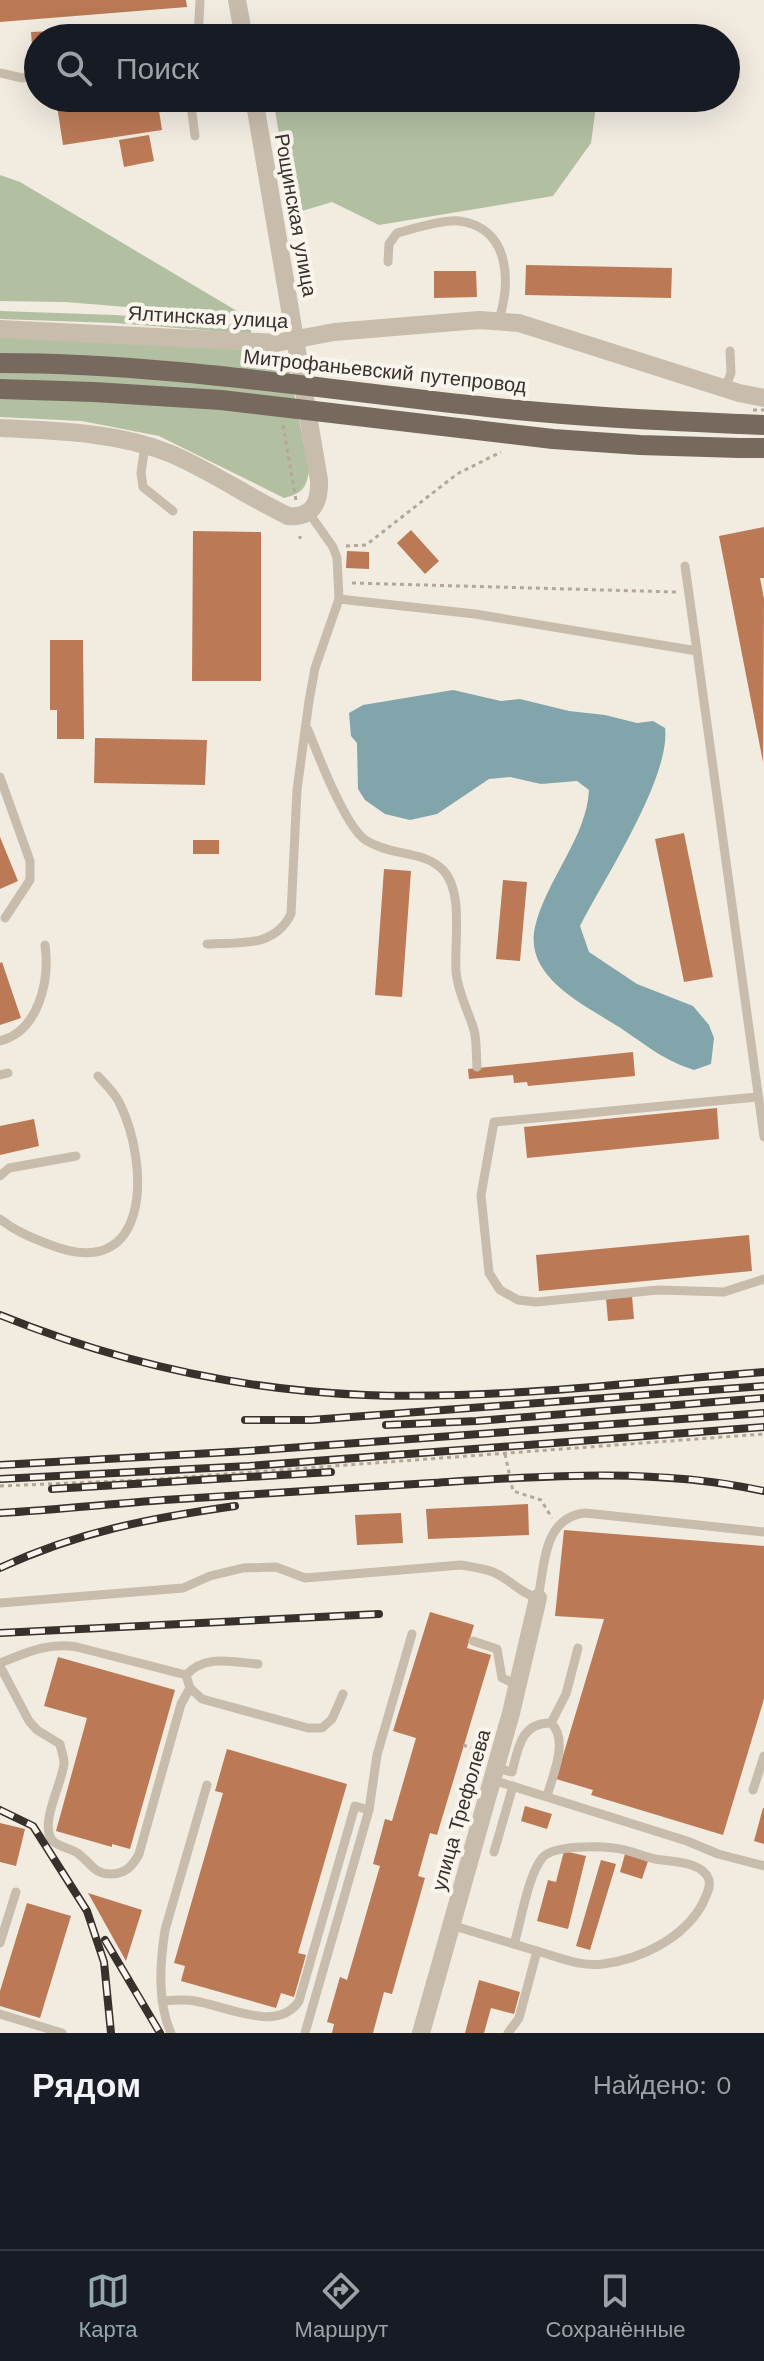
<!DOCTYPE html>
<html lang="ru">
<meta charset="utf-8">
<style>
:root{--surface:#171b24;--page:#242831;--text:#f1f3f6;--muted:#9ea1a6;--line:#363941;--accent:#95a8ae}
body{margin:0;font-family:"Work Sans",sans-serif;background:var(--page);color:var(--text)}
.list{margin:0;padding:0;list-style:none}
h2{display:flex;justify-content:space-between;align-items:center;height:104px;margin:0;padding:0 32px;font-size:34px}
h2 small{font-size:26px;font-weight:400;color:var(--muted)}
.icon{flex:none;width:44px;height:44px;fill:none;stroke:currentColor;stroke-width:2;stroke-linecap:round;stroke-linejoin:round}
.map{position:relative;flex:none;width:764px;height:2033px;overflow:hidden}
.search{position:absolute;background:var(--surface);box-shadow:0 8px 32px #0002;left:24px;right:24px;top:24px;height:88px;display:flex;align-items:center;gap:20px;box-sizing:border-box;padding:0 28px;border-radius:44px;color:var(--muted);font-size:30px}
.sheet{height:216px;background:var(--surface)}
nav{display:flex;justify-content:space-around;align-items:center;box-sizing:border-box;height:112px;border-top:2px solid var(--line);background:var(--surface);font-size:22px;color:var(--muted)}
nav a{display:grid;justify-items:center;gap:4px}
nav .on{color:var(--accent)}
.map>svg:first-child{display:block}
</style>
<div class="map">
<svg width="764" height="2033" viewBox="0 0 764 2033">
<rect width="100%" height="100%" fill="#f1ebe0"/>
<g fill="#b2bfa1">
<polygon points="391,27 483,31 605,32 604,38 346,38"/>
<polygon points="273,98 597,98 591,143 553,196 379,225 332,202 292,214"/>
<polygon points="0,175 20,182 247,317 66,302 0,301"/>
<polygon points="0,311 115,315 251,326 251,334 115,323 0,319"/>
<path d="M0,335l268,16 20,10 21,110c-3,18 -7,22 -25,27l-125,-62 -77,-15 -82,-4z"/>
</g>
<path fill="#82a5ac" d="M453,690l48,11 19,-2 49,12 36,4 32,8 16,-2 12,7c6,49 -61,151 -85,198l9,26 48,32 56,22 16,19 5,13 -3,26 -17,6c-30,-10 -44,-22 -69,-39 -35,-24 -102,-51 -90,-104 11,-47 52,-90 54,-137l-12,-9 -36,3 -31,-7 -21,2 -52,35 -27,6 -25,-6 -20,-14 -7,-11 -1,-46 -6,-7 -2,-23 14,-8z"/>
<g fill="#bb7955">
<polygon points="0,0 186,0 187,7 0,22"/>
<polygon points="90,29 91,38 38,38 38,61 33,61 31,32"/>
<polygon points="65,98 157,98 162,130 63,145 56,99"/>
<polygon points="149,135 154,161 124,167 119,140"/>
<polygon points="526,265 672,268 671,298 525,295"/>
<polygon points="434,271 476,271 477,297 434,298"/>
<polygon points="764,527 764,578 760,578 764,599 763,762 719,536"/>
<polygon points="411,530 439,561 425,574 397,543"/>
<polygon points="193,531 261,532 261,681 192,681"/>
<polygon points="347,551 369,552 369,569 346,568"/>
<polygon points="50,640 83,640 84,739 57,739 57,710 50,710"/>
<polygon points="95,738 207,740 205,785 94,783"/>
<polygon points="684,833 713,977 684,982 655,839"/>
<polygon points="0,837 18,881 0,889"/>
<rect x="193" y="840" width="26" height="14"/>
<polygon points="384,869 411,871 402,997 375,995"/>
<polygon points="503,880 527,882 520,961 496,959"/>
<polygon points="2,962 21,1018 0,1025 0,963"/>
<polygon points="633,1052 635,1076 528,1086 527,1082 514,1083 513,1075 469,1079 468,1069"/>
<polygon points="717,1108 719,1139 527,1158 524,1127"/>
<polygon points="34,1119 39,1146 0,1155 0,1126"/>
<polygon points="749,1235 752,1271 539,1291 536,1255"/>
<polygon points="632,1296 634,1319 608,1321 606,1298"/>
<polygon points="528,1504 529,1535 428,1539 426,1509"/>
<polygon points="401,1513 403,1543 357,1545 355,1515"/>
<polygon points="564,1530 764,1546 764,1699 723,1835 591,1795 593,1790 556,1779 604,1619 555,1616"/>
<polygon points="430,1612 474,1625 467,1648 491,1655 437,1835 430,1833 418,1876 425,1878 392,1994 384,1992 373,2033 332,2033 334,2024 327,2022 340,1977 347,1980 380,1866 373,1864 385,1819 392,1821 416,1738 393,1731"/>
<polygon points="58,1657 175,1690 130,1849 112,1844 112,1847 56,1831 87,1718 44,1706"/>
<polygon points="227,1749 347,1784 298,1953 306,1955 294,1997 281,1993 276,2008 181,1981 185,1966 174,1963 223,1793 215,1791"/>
<polygon points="525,1806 552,1814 547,1829 521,1821"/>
<polygon points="763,1808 764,1808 764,1844 754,1841"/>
<polygon points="0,1823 25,1829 16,1866 0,1862"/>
<polygon points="564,1851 586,1856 568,1929 537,1921 548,1880 556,1882"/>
<polygon points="625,1854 648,1861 642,1879 620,1872"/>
<polygon points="601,1860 616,1864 590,1950 576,1946"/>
<polygon points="88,1893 142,1910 126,1961"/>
<polygon points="27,1903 71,1916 40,2018 0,2006 0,1991"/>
<polygon points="479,1980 520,1992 514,2014 491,2008 484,2033 465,2033"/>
</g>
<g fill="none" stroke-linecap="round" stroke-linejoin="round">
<g stroke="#b4a797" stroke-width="3" stroke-dasharray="4 4" stroke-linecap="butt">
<polyline points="283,425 296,500"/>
<polyline points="300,536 300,539"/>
<polyline points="346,546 366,545 457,474 501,452"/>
<polyline points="352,583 676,592"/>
<polyline points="505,1454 513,1491 541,1500 552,1518"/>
<polyline points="0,1486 145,1480 764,1434"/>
<polyline points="463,1745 482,1751"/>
</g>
<g stroke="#c8bdad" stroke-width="9">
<polyline points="198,38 200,0"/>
<polyline points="0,73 22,78 38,75"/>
<polyline points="190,98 195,136"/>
<path d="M388,262l1,-18 8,-11c16,-4 46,-14 62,-12 51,6 53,62 39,101"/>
<polyline points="725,388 731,373 730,351"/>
<polyline points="145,445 141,473 143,487 173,511"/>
<polyline points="309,513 333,547 337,558 339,599 475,614 697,651 764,1137"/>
<polyline points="685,566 697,651"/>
<path d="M308,730c10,25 36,93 56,109 4,3 11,6 16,8 21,8 46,6 63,23 21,22 11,73 13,102 2,21 12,38 18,58 3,11 2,25 3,37"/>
<polyline points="0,777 30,861 30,880 5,918"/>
<path d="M207,944c34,-2 67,4 84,-30l6,-124 12,-89 6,-33 24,-69"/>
<path d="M0,1041c39,-10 50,-61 45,-96"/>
<polyline points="0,1075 8,1073"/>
<polyline points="757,1097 494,1122 481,1195 489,1273 500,1290 518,1300 536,1302 658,1290 724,1292 764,1279"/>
<polyline points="0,1176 9,1168 76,1156"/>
<path d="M0,1219c15,12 30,18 48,25 103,42 102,-78 72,-140 -4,-10 -15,-20 -22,-28"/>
<path d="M0,1603l183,-15 27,-12 33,-8 33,-1 29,11 156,-13c11,2 22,3 32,7 17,7 26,21 45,26 7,-34 5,-80 47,-85l179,19"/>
<polyline points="473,1641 497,1649 502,1678 518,1685"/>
<path d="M0,1663c26,-10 48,-21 77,-16l109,28 4,13 12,11 106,29h14l10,-9 11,-25"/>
<path d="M0,1666l29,55 8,9 23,14c1,6 4,13 4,19 -1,19 -26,62 -11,78 7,7 19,7 27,14 11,9 15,19 30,19 15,0 22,-7 29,-20l42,-150 9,-16"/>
<path d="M186,1675c19,-21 46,-13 72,-11"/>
<polyline points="551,1723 566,1694 578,1648"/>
<path d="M496,1768l16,4c6,-23 9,-50 39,-49 18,17 2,52 -4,73"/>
<polyline points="493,1780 687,1841 718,1854 764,1866"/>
<polyline points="753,1790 764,1756"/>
<polyline points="494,1852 513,1786"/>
<polyline points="451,1925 537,1951 519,2018 508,2033"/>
<polyline points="0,1943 16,1892"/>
<path d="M514,1944c7,-22 14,-70 29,-87 12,-12 55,-11 71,-9 14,1 27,8 41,11 16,3 48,2 54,21 2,8 -3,15 -6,23 -19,35 -61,56 -100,61 -23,3 -45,-7 -66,-13"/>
<path d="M162,2001c11,-1 22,-2 33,0 34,6 83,32 104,0l56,-195 14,4"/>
<polyline points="0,2014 62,2033"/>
<path d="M171,2033c-14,-31 -11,-70 -6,-103l42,-145"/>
<polyline points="305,2033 369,1810 377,1755 412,1634"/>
</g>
<g stroke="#c8bdad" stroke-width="18">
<polyline points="237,0 244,38"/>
<polyline points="0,329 276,343 334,332 479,320 519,323 739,393 764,398"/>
<path d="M0,428c56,3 116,4 169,25 41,17 79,44 119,63 25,2 32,-14 31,-36l-65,-382"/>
<polyline points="421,2033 511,1713 538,1598"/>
</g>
<g stroke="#78695e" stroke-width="20">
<polyline points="740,424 764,425"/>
<polyline points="739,448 764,448"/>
</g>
<defs>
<g id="rail">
<path d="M0,1315c116,47 240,75 365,80 133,5 267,-13 399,-23"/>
<polyline points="245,1420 311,1420 764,1386"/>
<polyline points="386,1425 477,1421 764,1398"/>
<polyline points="0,1465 248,1451 764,1413"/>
<polyline points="0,1479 249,1466 764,1427"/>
<polyline points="52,1489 331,1472"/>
<path d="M0,1513c55,-3 109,-9 164,-13 89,-6 178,-11 267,-17 110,-7 224,-16 333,8"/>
<path d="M0,1568c77,-36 151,-50 235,-62"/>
<polyline points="0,1633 379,1614"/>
<polyline points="0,1810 33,1826 87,1911 104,1962 111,2033"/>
<polyline points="105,1940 160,2033"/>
</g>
</defs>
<use href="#rail" stroke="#38302b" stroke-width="8"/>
<use href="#rail" stroke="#f9f5ed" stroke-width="5" stroke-dasharray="15" stroke-linecap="butt"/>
<polyline stroke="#b4a797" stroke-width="3" stroke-dasharray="4 4" stroke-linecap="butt" points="753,410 764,410"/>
<g stroke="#78695e" stroke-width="20">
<path d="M0,363c160,0 320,26 479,43 86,10 174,14 261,18"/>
<polyline points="0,389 94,392 221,400 553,439 640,445 739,448"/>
</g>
</g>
<g text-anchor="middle" stroke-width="8" stroke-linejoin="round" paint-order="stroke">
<g font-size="20" fill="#38302b" stroke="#f9f5ed">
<text transform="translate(296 215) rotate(80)" y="7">Рощинская улица</text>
<text transform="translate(208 317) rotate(3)" y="7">Ялтинская улица</text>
<text transform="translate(385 371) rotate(6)" y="7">Митрофаньевский путепровод</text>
<text transform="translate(461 1810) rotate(-74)" y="7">улица Трефолева</text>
</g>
</g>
</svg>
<div class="search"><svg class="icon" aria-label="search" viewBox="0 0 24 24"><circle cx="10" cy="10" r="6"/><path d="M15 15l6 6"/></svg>Поиск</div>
</div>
<section class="sheet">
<h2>Рядом<small>Найдено: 0</small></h2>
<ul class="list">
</ul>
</section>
<nav>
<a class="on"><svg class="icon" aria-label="map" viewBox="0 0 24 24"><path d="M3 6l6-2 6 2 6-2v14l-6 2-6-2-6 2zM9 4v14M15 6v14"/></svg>Карта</a>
<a><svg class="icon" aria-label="directions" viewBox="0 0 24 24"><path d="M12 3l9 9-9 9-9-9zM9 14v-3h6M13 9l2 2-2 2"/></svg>Маршрут</a>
<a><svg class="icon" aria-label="saved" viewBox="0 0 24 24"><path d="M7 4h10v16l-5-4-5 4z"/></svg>Сохранённые</a>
</nav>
